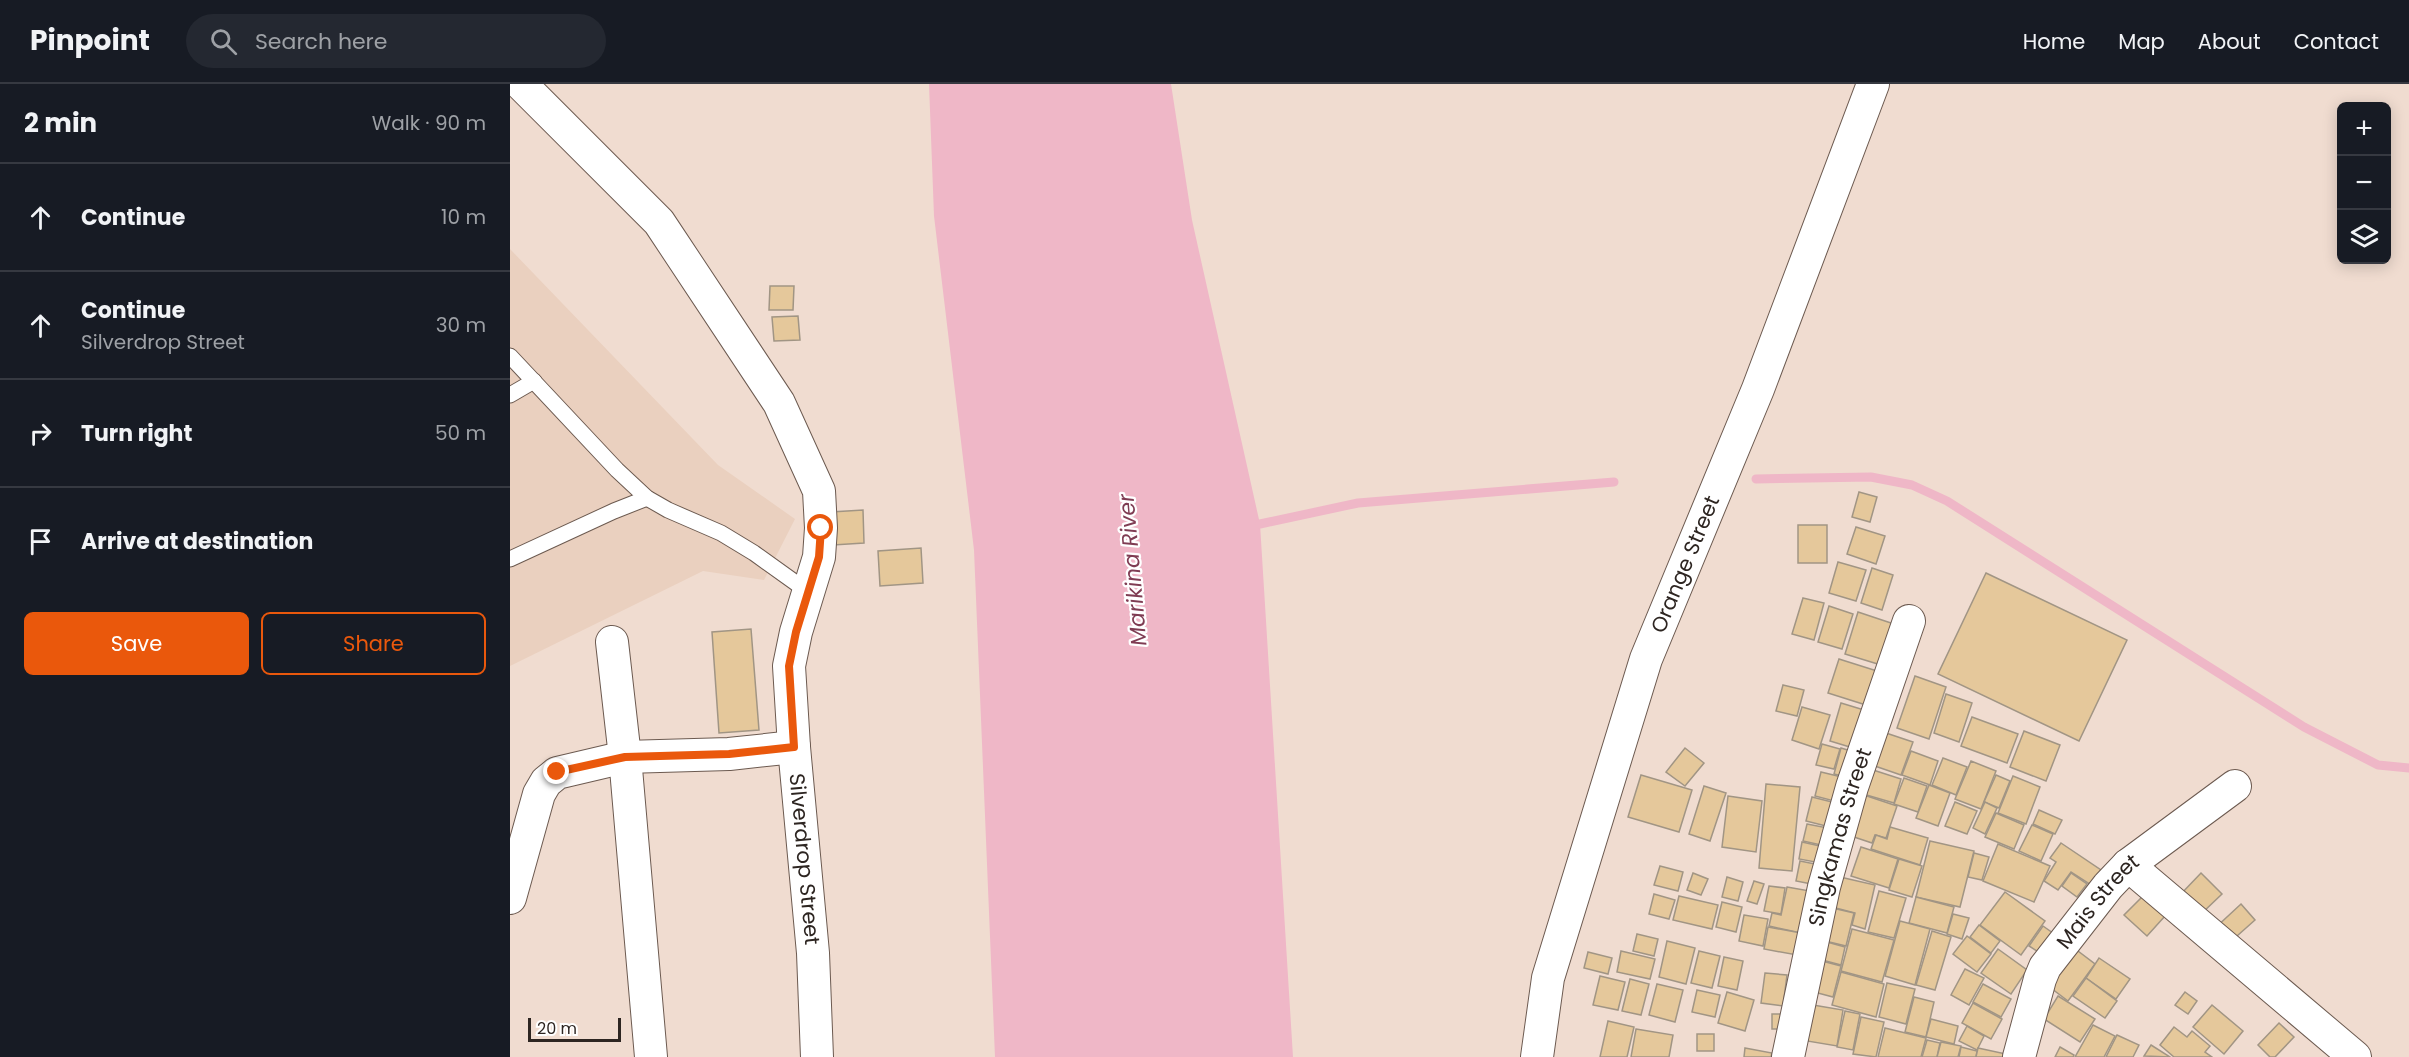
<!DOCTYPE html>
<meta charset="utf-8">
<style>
:root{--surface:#171b24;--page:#242831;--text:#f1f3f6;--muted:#9ea1a6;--line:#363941;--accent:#ea580c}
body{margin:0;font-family:Poppins,sans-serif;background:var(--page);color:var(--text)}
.controls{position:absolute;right:18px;top:18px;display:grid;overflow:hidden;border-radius:9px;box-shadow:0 3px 15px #0003}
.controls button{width:54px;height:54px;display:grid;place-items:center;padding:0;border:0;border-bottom:2px solid var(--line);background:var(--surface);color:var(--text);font:30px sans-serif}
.scale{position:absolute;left:18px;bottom:15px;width:93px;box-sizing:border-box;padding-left:6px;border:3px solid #2d2521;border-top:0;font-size:16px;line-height:21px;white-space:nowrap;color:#2d2521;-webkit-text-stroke:4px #fff;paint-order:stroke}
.stop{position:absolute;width:18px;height:18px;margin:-14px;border:4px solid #ea580c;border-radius:50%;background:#fff}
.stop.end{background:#ea580c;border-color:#fff;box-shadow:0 2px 6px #0008}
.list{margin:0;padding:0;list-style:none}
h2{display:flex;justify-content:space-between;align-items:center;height:78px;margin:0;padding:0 24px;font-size:26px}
h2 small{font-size:20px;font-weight:400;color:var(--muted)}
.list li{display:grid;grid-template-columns:39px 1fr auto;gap:18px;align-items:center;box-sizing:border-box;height:108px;padding:0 24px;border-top:2px solid var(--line)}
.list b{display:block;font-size:22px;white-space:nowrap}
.list p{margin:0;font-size:20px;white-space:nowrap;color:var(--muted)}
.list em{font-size:20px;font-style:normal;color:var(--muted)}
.actions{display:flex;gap:12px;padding:18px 24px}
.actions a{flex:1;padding:14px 0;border:2px solid var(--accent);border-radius:9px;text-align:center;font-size:21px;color:var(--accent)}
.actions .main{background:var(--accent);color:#fff}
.icon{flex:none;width:33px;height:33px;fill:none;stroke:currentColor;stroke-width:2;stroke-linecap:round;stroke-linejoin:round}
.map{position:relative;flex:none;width:1899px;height:973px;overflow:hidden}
header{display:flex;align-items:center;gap:36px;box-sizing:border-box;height:84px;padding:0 30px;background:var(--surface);border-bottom:2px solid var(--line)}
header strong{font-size:28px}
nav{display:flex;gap:33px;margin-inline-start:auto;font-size:21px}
.search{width:420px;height:54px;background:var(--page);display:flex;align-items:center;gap:15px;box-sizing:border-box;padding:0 21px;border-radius:33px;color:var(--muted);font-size:22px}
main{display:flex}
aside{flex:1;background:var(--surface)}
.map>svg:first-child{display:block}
</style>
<header>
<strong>Pinpoint</strong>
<div class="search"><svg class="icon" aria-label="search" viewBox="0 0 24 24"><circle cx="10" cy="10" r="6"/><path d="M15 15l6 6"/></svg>Search here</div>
<nav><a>Home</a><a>Map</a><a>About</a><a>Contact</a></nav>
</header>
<main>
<aside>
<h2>2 min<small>Walk · 90 m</small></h2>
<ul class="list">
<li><svg class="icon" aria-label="ahead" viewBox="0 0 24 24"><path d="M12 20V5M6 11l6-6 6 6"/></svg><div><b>Continue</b></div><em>10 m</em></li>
<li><svg class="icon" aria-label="ahead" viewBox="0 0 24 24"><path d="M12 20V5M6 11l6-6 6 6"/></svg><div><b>Continue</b><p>Silverdrop Street</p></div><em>30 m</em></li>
<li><svg class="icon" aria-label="right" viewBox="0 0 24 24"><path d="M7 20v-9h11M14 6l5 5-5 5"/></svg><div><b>Turn right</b></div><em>50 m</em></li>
<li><svg class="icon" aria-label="arrive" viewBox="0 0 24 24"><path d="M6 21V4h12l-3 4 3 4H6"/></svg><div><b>Arrive at destination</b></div></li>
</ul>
<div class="actions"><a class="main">Save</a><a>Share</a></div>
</aside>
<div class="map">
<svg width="1899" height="973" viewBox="0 0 1899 973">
<rect width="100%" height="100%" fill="#f0dcd0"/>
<polygon fill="#ead0bf" points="0,165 208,381 285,435 254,496 193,487 0,582"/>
<polygon fill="#efb7c7" points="419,0 661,0 682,136 750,440 783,973 485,973 464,466 424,132"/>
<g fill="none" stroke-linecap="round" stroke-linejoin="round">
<g stroke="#efb7c7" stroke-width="9">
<polyline points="1246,395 1361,393 1402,401 1437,417 1794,643 1868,681 1899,684"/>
<polyline points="750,440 848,419 1104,398"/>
</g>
</g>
<g fill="#e5c89b" stroke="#a19584" stroke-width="1.5">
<polygon points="260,202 284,202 283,226 259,226"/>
<polygon points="288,232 290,256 264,257 262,233"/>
<polygon points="1349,408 1367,413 1360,438 1342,433"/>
<polygon points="353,426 354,459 323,461 321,428"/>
<rect x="1288" y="441" width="29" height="38"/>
<polygon points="1346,443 1375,452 1366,480 1337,470"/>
<polygon points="411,464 413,499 370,502 368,467"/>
<polygon points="1328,478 1356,486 1346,517 1319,509"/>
<polygon points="1362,484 1383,491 1372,526 1351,519"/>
<polygon points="1476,489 1617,556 1569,657 1428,590"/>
<polygon points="1293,514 1314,519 1304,556 1282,550"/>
<polygon points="1319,522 1343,530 1332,565 1308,558"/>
<polygon points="1348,528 1384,540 1371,581 1335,570"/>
<polygon points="241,545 249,646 209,649 202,548"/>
<polygon points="1329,575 1367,587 1356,621 1318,609"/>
<polygon points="1405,592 1436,603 1419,655 1387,644"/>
<polygon points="1273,601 1294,606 1287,632 1266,627"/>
<polygon points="1436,610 1462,619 1449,658 1424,649"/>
<polygon points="1331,619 1364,629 1353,667 1320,657"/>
<polygon points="1292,623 1320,631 1309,665 1282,656"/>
<polygon points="1462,633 1508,650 1497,679 1451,662"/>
<polygon points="1370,647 1403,658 1391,691 1359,680"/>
<polygon points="1514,647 1550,661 1536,697 1500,683"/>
<polygon points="1312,660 1330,665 1324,685 1306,681"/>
<polygon points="1175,664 1194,679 1175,702 1156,688"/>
<polygon points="1331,664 1351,670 1344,695 1324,690"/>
<polygon points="1401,667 1428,677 1420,701 1392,691"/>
<polygon points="1433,674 1457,683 1446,711 1422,701"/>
<polygon points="1461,677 1486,687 1471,725 1445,715"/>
<polygon points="1360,685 1391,695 1384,719 1353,710"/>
<polygon points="1311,688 1340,695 1324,717 1305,712"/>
<polygon points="1131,691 1182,706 1169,748 1118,733"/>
<polygon points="1486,691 1500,697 1489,724 1474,718"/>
<polygon points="1503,692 1530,703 1516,740 1488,729"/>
<polygon points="1394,694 1417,702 1408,728 1384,720"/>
<polygon points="1256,700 1290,703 1282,787 1249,784"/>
<polygon points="1419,701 1440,709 1428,742 1406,734"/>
<polygon points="1194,702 1216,709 1200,757 1179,750"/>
<polygon points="1348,709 1387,722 1376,754 1365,751 1362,759 1335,750"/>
<polygon points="1218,712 1252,717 1246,768 1212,763"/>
<polygon points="1302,713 1330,720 1324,744 1296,737"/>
<polygon points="1445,718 1467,727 1457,750 1435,742"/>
<polygon points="1475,718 1487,724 1475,750 1463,744"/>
<polygon points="1529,726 1552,736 1545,750 1523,740"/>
<polygon points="1486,729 1514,741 1504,765 1475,753"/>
<polygon points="1297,740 1323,745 1320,763 1293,757"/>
<polygon points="1522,741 1543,750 1531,777 1509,767"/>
<polygon points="1380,743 1418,754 1410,781 1361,765 1366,751 1377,755"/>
<polygon points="1420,757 1464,767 1450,823 1406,813"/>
<polygon points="1292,758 1319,764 1316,780 1289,775"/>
<polygon points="1551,759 1591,786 1581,801 1561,788 1548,806 1534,797 1546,778 1540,774"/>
<polygon points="1488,760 1540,782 1524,818 1473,797"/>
<polygon points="1351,763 1388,775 1379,804 1341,792"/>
<polygon points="1464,769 1479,773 1472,796 1458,793"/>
<polygon points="1389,775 1412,782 1402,813 1379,806"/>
<polygon points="1290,777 1315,782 1312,802 1286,797"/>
<polygon points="1150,782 1173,788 1168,807 1144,801"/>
<polygon points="1183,789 1198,795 1191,811 1177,806"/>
<polygon points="1561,789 1577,800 1567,813 1552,802"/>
<polygon points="1691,789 1712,810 1690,831 1670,811"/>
<polygon points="1217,793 1233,798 1228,817 1212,813"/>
<polygon points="1330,793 1365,801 1355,845 1342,841 1345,829 1322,823"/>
<polygon points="1244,797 1254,800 1247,820 1237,817"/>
<polygon points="1259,802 1275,804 1271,830 1254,827"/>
<polygon points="1277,803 1300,807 1291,849 1259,842 1262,829 1271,831"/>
<polygon points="1369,807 1396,814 1384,854 1358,848"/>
<polygon points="1495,808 1535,837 1511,871 1470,841"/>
<polygon points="1144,810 1165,816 1159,835 1139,830"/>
<polygon points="1169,812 1208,821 1202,845 1163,836"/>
<polygon points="1633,812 1655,832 1637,852 1614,831"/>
<polygon points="1406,813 1444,823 1437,849 1399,839"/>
<polygon points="1212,818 1232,823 1226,848 1206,843"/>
<polygon points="1731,820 1745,836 1718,860 1704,845"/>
<polygon points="1318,823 1344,829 1336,862 1311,856"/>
<polygon points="1443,830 1459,834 1452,855 1437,850"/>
<polygon points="1234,831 1258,835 1253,862 1229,857"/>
<polygon points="1390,837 1420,845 1405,901 1375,892"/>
<polygon points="1469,841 1490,857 1481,869 1460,853"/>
<polygon points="1533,842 1547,852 1533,871 1519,862"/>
<polygon points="1258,843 1291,849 1287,871 1254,865"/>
<polygon points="1342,845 1384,856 1372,898 1331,887"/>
<polygon points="1422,847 1441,853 1425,906 1406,901"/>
<polygon points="1127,850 1148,855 1144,872 1123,867"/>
<polygon points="1457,852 1481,870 1467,888 1443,870"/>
<polygon points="1157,857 1185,864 1176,900 1149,893"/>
<polygon points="1317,858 1335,863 1331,881 1312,876"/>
<polygon points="1564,864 1585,880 1558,917 1537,901"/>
<polygon points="1488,865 1517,886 1501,910 1471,889"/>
<polygon points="1111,867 1145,875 1140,895 1107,888"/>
<polygon points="1189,867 1210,872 1202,904 1181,899"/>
<polygon points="1078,868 1102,874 1098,890 1074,884"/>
<polygon points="1214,873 1233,877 1227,906 1208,902"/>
<polygon points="1589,874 1620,895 1606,915 1576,894"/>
<polygon points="1312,877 1331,882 1323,913 1304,908"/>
<polygon points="1455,885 1474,894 1459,921 1441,911"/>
<polygon points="1331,888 1374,900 1366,933 1322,921"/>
<polygon points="1255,889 1277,891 1273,922 1251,919"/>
<polygon points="1090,892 1115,898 1108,926 1083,921"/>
<polygon points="1576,894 1607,917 1595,934 1563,912"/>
<polygon points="1120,895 1139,900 1131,931 1112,927"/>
<polygon points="1377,899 1405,905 1396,940 1369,933"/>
<polygon points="1147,900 1173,906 1165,938 1139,931"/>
<polygon points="1473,900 1501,915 1491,933 1463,918"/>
<polygon points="1187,906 1210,911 1205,933 1182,928"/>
<polygon points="1217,908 1244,916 1235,947 1208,939"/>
<polygon points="1675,908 1687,917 1678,930 1665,921"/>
<polygon points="1548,912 1585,935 1570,958 1534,935"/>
<polygon points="1404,913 1424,918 1416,953 1395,948"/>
<polygon points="1463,919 1492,935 1481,955 1452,939"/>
<polygon points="1303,921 1333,926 1327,962 1297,957"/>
<polygon points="1702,921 1733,947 1714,970 1683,943"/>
<polygon points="1335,927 1350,930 1343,966 1327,963"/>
<rect x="1262" y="930" width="11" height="15"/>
<polygon points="1351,933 1374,938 1366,973 1343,970"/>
<polygon points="1421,935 1448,942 1444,960 1416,953"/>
<polygon points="1098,937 1124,943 1117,973 1090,973"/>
<polygon points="1769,939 1784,953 1765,973 1760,973 1748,961"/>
<polygon points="1583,941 1605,952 1594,973 1565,973"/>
<polygon points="1457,942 1474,952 1467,966 1449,957"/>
<polygon points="1664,943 1677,953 1682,947 1700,962 1695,968 1702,973 1664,973 1650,961"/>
<polygon points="1375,944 1416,954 1411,973 1368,973"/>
<polygon points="1126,945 1163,951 1159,973 1121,973"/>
<rect x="1187" y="950" width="17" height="17"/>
<polygon points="1607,951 1629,961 1623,973 1596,973"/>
<polygon points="1417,956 1430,959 1427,973 1412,973"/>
<polygon points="1431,958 1451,962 1448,973 1427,973"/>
<polygon points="1641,961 1660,973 1634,972"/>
<polygon points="1451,963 1467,967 1466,973 1449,973"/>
<polygon points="1550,963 1564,971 1563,973 1545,973"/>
<polygon points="1235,964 1262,969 1261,973 1234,973"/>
<polygon points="1468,964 1496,970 1495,973 1466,973"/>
</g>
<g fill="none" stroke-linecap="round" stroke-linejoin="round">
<defs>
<g id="service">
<polyline points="0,272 107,386 137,414 158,426 211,449 244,469 297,507"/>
<polyline points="0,311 24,297"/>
<polyline points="0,475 104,427 137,414"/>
</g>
<g id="minor">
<path id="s1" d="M11,0l138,138 120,181 40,88 2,37 -2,29 -23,75 -7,34 5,81 19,206 4,104"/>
<polyline points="102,558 115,673 141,973"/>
<polyline points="1618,781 1845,973"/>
<polyline points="0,814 29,710 36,698 47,689 115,673 219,670 284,663"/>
<path id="s2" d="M1027,973l11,-79 98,-319 112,-270 115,-305"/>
<path id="s3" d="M1278,973l36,-170 28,-100 57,-166"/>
<path id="s4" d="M1509,973l21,-78 5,-12 63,-81 20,-21 107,-79"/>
</g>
</defs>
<use href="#service" stroke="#6c5a50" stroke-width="17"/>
<use href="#minor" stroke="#6c5a50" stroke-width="34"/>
<use href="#service" stroke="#fff" stroke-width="15"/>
<use href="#minor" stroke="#fff" stroke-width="32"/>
</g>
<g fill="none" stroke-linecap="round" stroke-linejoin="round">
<polyline stroke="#ea580c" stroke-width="8" points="47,688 115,673 219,670 284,663 279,582 286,548 309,473 311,444"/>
</g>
<g text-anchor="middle" stroke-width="4.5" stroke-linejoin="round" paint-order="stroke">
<g font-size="21" fill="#2d2521" stroke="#fff">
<text dy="7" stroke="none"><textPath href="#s2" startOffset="516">Orange Street</textPath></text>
<text dy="7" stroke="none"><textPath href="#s3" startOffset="226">Singkamas Street</textPath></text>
<text dy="7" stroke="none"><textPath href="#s1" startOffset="882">Silverdrop Street</textPath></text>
<text dy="7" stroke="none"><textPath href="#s4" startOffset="178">Mais Street</textPath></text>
</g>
<g font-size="22" font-style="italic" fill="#7f3c53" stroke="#fff">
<text transform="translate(622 486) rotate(-95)" y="8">Marikina River</text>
</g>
</g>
</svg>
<div class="controls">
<button>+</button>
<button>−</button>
<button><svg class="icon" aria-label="layers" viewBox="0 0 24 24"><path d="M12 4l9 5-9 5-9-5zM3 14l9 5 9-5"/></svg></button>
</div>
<div class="scale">20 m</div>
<div class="stop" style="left:311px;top:444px"></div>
<div class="stop end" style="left:47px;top:688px"></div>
</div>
</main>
